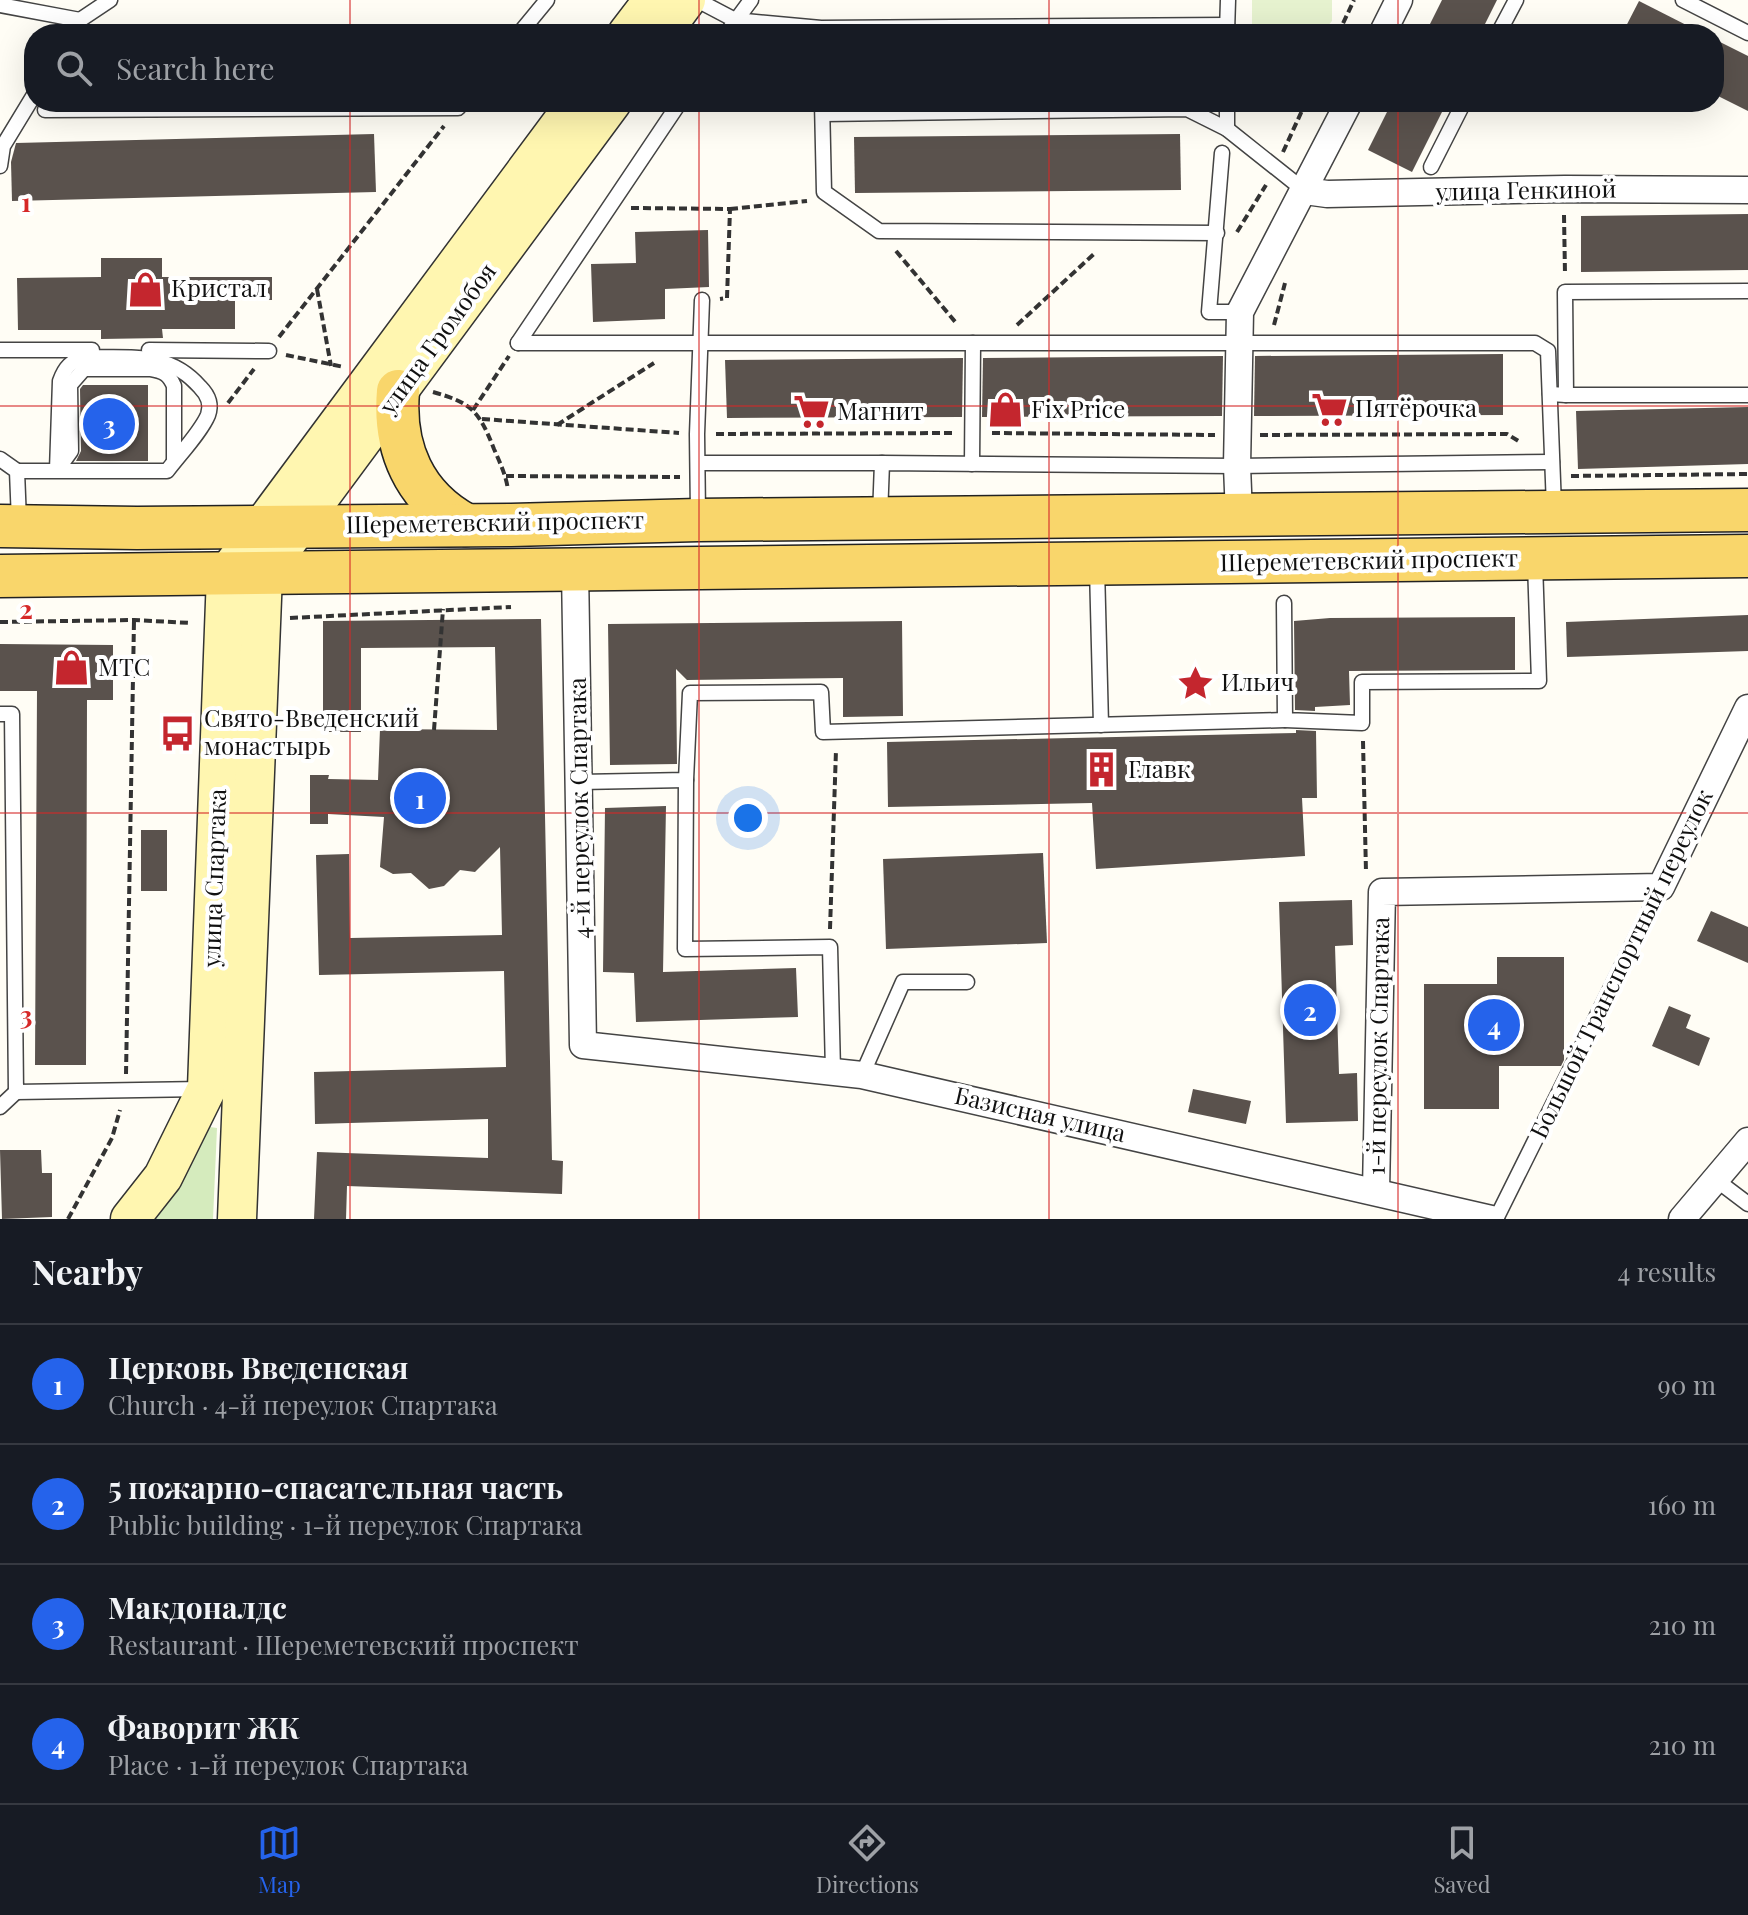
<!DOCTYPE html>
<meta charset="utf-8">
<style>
:root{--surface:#171b24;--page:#242831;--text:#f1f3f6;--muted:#9ea1a6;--line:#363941;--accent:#2563eb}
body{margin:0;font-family:"Playfair Display",serif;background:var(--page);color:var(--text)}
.you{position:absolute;left:748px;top:818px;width:28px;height:28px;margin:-20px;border:6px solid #fff;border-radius:50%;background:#1a73e8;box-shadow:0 0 0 12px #1a73e833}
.badge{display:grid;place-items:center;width:52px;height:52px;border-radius:50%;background:var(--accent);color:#fff;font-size:26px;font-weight:700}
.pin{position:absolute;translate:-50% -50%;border:4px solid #fff;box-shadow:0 2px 8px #0006}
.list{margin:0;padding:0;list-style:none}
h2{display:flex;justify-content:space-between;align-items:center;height:104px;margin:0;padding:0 32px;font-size:34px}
h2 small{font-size:26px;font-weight:400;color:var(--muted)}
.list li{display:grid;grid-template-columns:52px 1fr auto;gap:24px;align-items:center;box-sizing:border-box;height:120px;padding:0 32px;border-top:2px solid var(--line)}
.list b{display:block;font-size:30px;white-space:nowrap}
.list p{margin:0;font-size:26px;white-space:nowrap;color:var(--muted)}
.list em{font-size:26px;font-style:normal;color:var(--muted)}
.icon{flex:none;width:44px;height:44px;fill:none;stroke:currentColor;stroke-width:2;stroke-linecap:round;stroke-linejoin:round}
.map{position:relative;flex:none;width:1748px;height:1219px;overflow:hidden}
.search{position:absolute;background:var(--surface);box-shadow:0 8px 32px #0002;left:24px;right:24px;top:24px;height:88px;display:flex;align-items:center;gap:20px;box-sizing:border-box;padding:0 28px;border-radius:32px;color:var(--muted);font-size:30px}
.sheet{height:584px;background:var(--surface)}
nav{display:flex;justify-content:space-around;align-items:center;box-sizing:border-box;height:112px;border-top:2px solid var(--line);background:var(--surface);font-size:22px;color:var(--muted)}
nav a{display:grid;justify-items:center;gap:4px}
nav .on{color:var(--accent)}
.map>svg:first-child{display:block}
</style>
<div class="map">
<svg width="1748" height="1219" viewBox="0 0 1748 1219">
<rect width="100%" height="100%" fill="#fffdf5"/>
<polygon fill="#d5ebbd" points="203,1126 217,1128 213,1219 154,1219"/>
<polygon fill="#e6f2cf" points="1252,0 1332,0 1332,21 1321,34 1262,34 1252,26"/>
<g fill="#5a524d">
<polygon points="1442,0 1497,0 1480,34 1425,34"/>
<polygon points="1639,1 1704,34 1622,34"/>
<polygon points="1714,39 1748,56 1748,111 1714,94"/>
<polygon points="1392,102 1447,102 1412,172 1368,150"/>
<polygon points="374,134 376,192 12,201 11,162 16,143"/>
<polygon points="1180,134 1181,190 855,193 854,137"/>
<polygon points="1748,214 1748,270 1581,272 1581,216"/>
<polygon points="708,230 709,287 665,289 665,319 593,322 591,264 636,263 635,232"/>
<polygon points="101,258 162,258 162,277 272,277 272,300 235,300 235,329 162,329 163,338 101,339 101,330 18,330 17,278 101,277"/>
<polygon points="1503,354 1503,415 1254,416 1255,356"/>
<polygon points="1223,356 1222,416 982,417 983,358"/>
<polygon points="963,358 962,417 727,418 725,360"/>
<polygon points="83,385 148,385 148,461 76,461 81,451 80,389"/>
<polygon points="1748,407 1748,464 1578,469 1576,411"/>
<polygon points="1748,615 1748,651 1567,657 1566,622"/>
<polygon points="1515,617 1515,670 1349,671 1350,705 1315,707 1315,711 1295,710 1294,621 1330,618"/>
<polygon points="541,619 552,1160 563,1161 562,1194 347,1186 346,1219 314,1219 317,1152 488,1158 488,1119 315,1124 314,1072 506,1067 504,971 319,975 316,855 349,854 350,938 502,935 500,847 475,872 460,870 444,886 429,889 411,873 393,874 380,867 384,817 328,814 328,824 310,824 310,775 329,775 328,779 378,780 380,729 497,730 495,647 361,648 361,732 323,732 323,621"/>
<polygon points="902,621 903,716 843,717 843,678 687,680 676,669 677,764 610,765 608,624"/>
<polygon points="0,644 113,645 113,700 87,700 86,1065 35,1065 37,691 0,691"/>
<polygon points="1296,730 1316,731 1317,798 1302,798 1305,856 1096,869 1092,803 888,807 887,742 1296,733"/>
<polygon points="666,806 663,972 796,968 798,1017 636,1022 634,973 603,972 605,808"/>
<rect x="141" y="830" width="26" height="61"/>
<polygon points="1043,853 1047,943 886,949 883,859"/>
<polygon points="1352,900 1353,945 1335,946 1339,1074 1357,1073 1358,1121 1286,1123 1279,902"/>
<polygon points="1711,911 1748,927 1748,963 1697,941"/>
<polygon points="1497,957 1564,957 1564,1060 1561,1066 1499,1066 1499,1109 1424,1109 1424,984 1497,984"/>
<polygon points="1669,1006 1691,1015 1686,1028 1710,1038 1699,1066 1652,1046"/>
<polygon points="1193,1089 1251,1101 1246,1124 1188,1112"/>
<polygon points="0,1150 41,1150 42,1173 52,1173 52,1217 2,1219"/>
</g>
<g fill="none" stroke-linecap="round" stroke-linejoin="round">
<defs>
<g id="service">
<polyline points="697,0 735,20 821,28 1227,25"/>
<polyline points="1683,0 1748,33"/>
<polyline points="0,5 80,20"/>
<polyline points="1227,32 1228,0"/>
<polyline points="71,34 80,20 110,0"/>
<polyline points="519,34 547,0"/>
<polyline points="726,34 751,0"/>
<polyline points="1498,34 1516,0"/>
<polyline points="822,102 824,192 879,231 1217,233"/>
<polyline points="45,110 458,108 463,102"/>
<polyline points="823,114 1187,109 1227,129 1305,191"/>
<polyline points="1227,129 1227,102"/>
<polyline points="1222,153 1209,312 1240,312"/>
<polyline points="0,166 3,146 34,95"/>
<polyline points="1431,167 1464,102"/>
<polyline points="518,343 1535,343 1548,351 1554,507"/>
<polyline points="518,343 680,102"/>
<polyline points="0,350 92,350"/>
<polyline points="149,350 269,351"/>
<polyline points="1550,394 1566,395 1565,292 1748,291"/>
<polyline points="1566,395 1748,395"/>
<polyline points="0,459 17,471 19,521"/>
<polyline points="698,463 882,463"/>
<polyline points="972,464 973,343"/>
<path d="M58,469l13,-18 -1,-66 14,-16h67c12,2 18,5 23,17v75"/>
<path d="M17,471h150c12,-16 34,-39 41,-56 4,-11 0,-20 -8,-28 -32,-37 -70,-28 -115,-30 -14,4 -20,10 -25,24l-3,89"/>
<polyline points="698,515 697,434 702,300"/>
<polyline points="880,516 882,463 1237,466 1552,462"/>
<polyline points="1097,568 1101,725"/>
<polyline points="1284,603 1285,720 1362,723 1362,682 1539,681 1535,563"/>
<polyline points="0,714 12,714 16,1092 202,1089"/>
<polyline points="686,780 685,949 830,947 833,1071"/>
<polyline points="580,782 686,780 690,693 821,692 823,732 1285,720"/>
<polyline points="862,1075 903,982 967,982"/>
<polyline points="0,1107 16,1092"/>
<polyline points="1715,1179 1748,1204"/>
<polyline points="1496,1219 1661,887"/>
</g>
<g id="minor">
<polyline points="1382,34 1399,0"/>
<polyline points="1305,191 1327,194 1565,189 1748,190"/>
<polyline points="1239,515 1237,466 1240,312 1349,102"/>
<polyline points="575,570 583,1045 862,1075 1491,1219"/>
<polyline points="1376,1191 1382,892 1661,887 1748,708"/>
<polyline points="1682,1219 1748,1141"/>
</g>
<g id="secondary">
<polyline points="627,34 653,0"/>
<polyline points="661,34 686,0"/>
<polyline points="130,1219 163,1177 207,1088 226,575 577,102"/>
<polyline points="237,1219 263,574 612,102"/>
</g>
<g id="primary">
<path d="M398,391c-5,57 16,106 68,134"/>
<polyline points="0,526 137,528 511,525 698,520 1748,510"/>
<polyline points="0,576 1748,556"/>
</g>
</defs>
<use href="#service" stroke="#444" stroke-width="17"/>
<use href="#minor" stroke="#444" stroke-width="29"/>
<use href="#secondary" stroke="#333" stroke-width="41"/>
<use href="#primary" stroke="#222" stroke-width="45"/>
<g stroke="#333" stroke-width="4" stroke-dasharray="8 4" stroke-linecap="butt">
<polyline points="1338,34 1354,0"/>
<polyline points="1283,152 1306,102"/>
<polyline points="631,208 730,209 727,298 720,299"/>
<polyline points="730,209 807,201"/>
<polyline points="1564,215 1565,274"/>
<polyline points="1237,232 1266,185"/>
<polyline points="896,251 957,324"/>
<polyline points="317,289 331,366"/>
<polyline points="1017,325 1096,252"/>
<polyline points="1274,325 1285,283"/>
<polyline points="279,337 444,126"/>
<polyline points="286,355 344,367"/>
<path d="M433,392c39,11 46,19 61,57 6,14 12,26 14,41"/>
<polyline points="228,403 254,369"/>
<polyline points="473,410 509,356"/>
<polyline points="482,419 679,433"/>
<polyline points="557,425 654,363"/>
<polyline points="992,433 1215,435"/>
<polyline points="716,434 955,433"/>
<polyline points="1260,435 1507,434 1520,442"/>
<polyline points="506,476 680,477"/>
<polyline points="1571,476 1748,474"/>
<polyline points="290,618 511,607"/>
<polyline points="0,622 134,620 191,623"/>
<polyline points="434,730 443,609"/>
<polyline points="1363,741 1366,872"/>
<polyline points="830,929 836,750"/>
<polyline points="126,1074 134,620"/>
<polyline points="68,1219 112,1138 120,1110"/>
</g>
<use href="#service" stroke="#fff" stroke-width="14"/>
<use href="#minor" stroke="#fff" stroke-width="26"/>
<use href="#secondary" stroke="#fff6b0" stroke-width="38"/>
<use href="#primary" stroke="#f9d66b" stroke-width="42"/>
</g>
<path fill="none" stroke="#d62828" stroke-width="2" stroke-opacity="0.55" d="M350,0v34M699,0v34M1049,0v34M1398,0v34M350,102v1117M699,102v1117M1049,102v1117M1398,102v1117M0,406h1748M0,813h1748"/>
<defs>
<symbol id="shop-bare" viewBox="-9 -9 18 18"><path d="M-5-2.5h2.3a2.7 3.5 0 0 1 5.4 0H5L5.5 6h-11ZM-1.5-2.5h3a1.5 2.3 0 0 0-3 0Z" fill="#c4262e" stroke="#fff" stroke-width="2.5" paint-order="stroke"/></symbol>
<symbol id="supermarket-bare" viewBox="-9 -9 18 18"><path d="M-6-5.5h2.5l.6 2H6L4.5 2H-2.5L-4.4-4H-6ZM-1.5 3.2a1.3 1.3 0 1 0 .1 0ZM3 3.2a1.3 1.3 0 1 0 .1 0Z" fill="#c4262e" stroke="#fff" stroke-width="2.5" paint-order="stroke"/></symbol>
<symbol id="sight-bare" viewBox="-9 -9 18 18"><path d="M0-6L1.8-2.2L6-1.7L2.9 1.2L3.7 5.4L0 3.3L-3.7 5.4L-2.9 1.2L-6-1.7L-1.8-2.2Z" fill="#c4262e" stroke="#fff" stroke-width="2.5" paint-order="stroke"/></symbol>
<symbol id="bus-bare" viewBox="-9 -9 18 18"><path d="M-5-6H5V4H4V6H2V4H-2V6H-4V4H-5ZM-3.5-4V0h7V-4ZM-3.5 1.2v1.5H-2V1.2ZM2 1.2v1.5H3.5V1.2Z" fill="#c4262e" stroke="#fff" stroke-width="2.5" paint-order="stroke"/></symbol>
<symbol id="building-bare" viewBox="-9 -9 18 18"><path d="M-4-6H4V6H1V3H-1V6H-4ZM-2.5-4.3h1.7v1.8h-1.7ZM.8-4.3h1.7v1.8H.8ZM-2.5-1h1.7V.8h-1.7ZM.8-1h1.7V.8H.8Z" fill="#c4262e" stroke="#fff" stroke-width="2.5" paint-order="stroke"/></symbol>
</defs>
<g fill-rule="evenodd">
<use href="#shop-bare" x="120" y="264" width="51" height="51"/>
<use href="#supermarket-bare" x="1304" y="384" width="51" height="51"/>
<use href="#shop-bare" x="980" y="384" width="51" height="51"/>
<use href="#supermarket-bare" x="786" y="386" width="51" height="51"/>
<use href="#shop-bare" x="46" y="642" width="51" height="51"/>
<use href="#sight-bare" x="1170" y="658" width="51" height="51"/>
<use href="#bus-bare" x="152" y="708" width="51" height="51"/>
<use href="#building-bare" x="1076" y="744" width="51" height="51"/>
</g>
<g text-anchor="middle" stroke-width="8" stroke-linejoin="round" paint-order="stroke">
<g font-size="24" fill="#111" stroke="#fff">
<text transform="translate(1526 191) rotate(-1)" y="8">улица Генкиной</text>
<text transform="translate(438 339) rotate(-54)" y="8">улица Громобоя</text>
<text transform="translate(495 523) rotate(-1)" y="8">Шереметевский проспект</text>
<text transform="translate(1369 561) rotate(-1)" y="8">Шереметевский проспект</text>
<text transform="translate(580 808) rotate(-91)" y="8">4-й переулок Спартака</text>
<text transform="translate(215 878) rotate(-88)" y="8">улица Спартака</text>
<text transform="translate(1622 964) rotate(-64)" y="8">Большой Транспортный переулок</text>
<text transform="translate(1379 1046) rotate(-89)" y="8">1-й переулок Спартака</text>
<text transform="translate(1040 1115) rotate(13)" y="8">Базисная улица</text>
</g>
<g font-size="24" fill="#111" stroke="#fff" text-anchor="start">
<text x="171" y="297">Кристал</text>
<text x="1355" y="417">Пятёрочка</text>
<text x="1031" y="418">Fix Price</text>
<text x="837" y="420">Магнит</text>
<text x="98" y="676">МТС</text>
<text x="1221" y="691">Ильич</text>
<text x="204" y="727">Свято-Введенский<tspan x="204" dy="28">монастырь</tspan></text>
<text x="1128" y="778">Главк</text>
</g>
</g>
<g font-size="26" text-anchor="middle" font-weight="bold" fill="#d62828" stroke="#fff" stroke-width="8" stroke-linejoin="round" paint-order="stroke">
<text x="26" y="212">1</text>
<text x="26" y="619">2</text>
<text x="26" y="1025">3</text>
</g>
</svg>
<div class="you"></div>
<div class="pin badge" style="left:420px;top:798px">1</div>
<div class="pin badge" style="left:1310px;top:1010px">2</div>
<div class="pin badge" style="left:109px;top:424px">3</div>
<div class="pin badge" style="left:1494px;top:1025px">4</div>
<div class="search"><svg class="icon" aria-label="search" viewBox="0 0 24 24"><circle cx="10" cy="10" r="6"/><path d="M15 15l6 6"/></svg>Search here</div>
</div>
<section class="sheet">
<h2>Nearby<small>4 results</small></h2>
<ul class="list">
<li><span class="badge">1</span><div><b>Церковь Введенская</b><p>Church · 4-й переулок Спартака</p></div><em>90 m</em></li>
<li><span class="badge">2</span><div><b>5 пожарно-спасательная часть</b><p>Public building · 1-й переулок Спартака</p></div><em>160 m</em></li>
<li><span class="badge">3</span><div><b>Макдоналдс</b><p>Restaurant · Шереметевский проспект</p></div><em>210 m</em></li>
<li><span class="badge">4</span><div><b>Фаворит ЖК</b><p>Place · 1-й переулок Спартака</p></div><em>210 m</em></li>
</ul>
</section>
<nav>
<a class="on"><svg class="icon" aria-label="map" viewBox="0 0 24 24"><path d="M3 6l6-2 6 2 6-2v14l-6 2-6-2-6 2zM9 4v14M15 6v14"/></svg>Map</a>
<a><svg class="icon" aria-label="directions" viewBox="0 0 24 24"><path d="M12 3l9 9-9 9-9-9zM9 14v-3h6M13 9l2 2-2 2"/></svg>Directions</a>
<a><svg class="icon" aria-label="saved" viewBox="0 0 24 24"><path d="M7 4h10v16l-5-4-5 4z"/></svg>Saved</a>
</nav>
